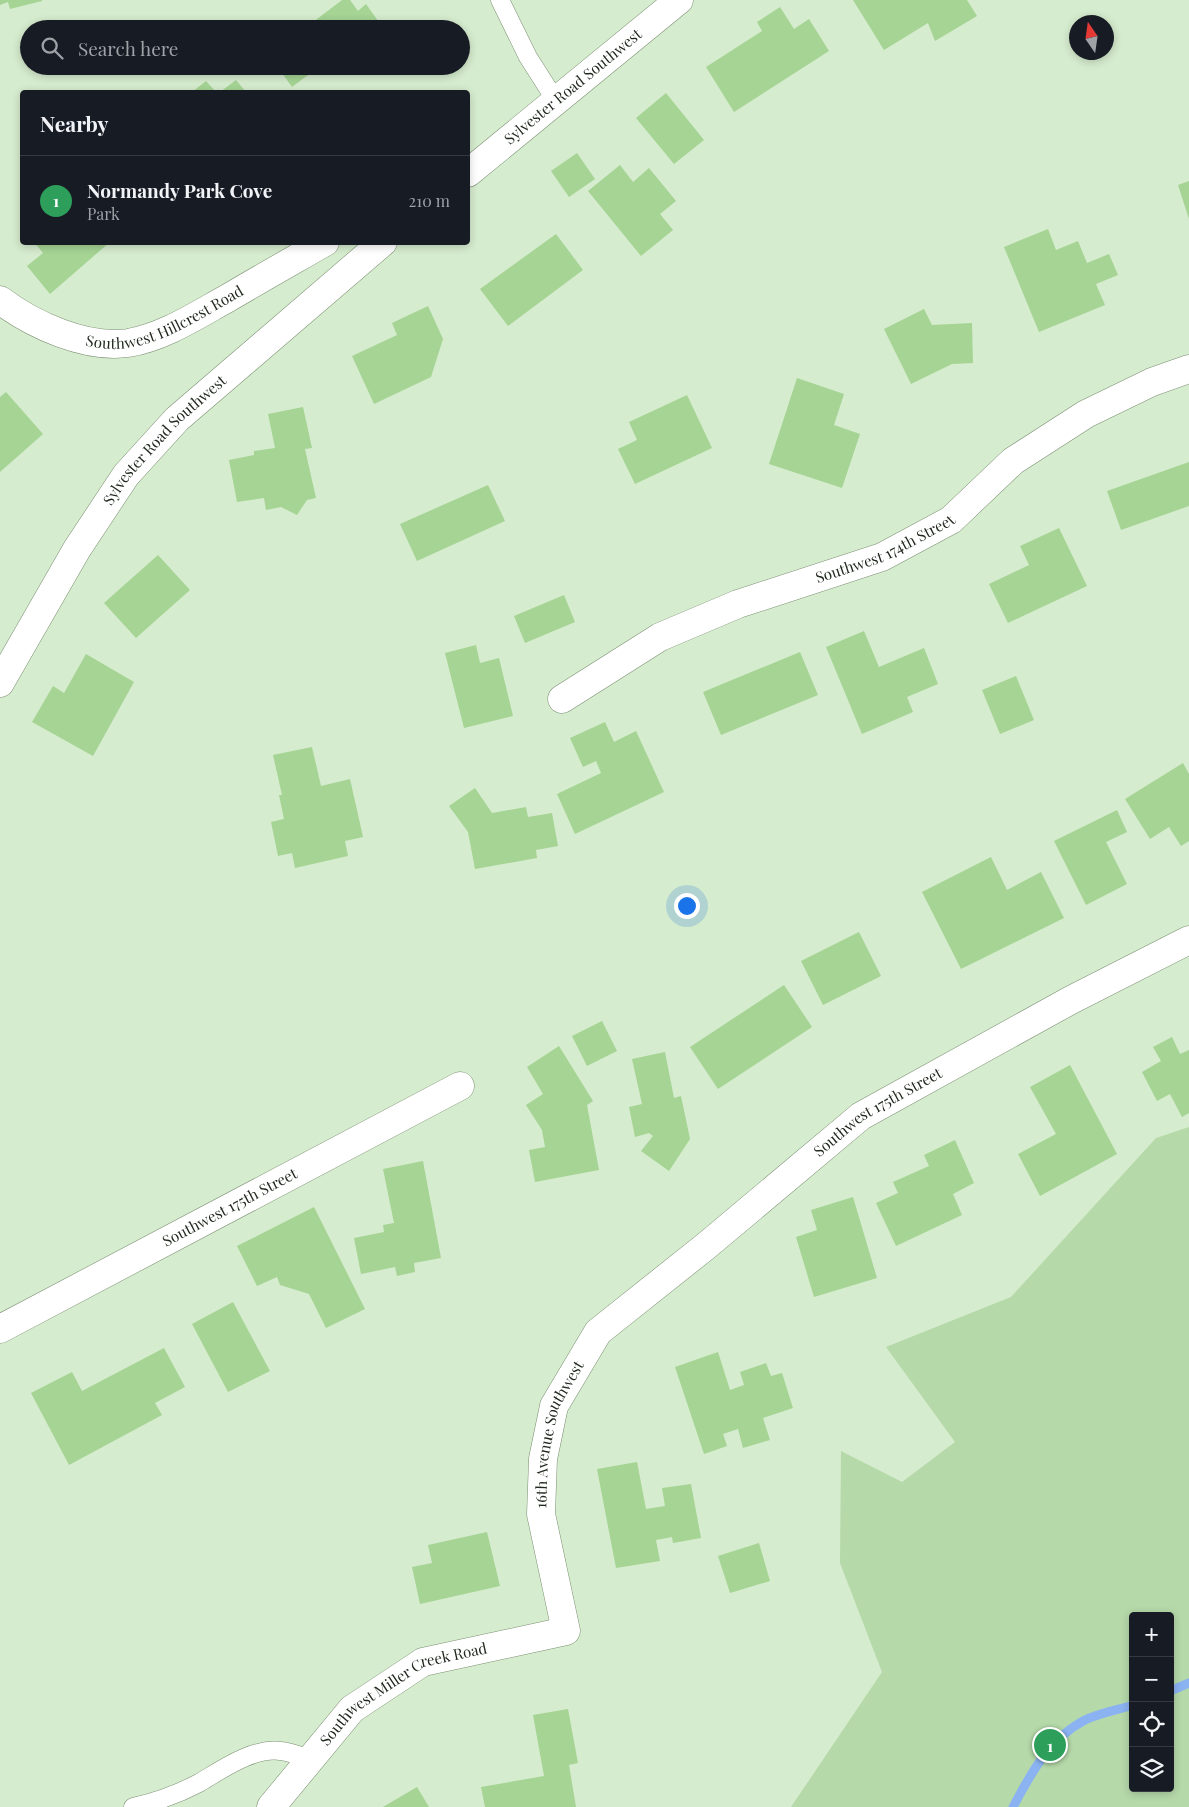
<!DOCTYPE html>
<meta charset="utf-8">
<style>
:root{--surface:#171b24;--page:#20242c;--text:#f1f3f6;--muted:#9ea1a6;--line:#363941;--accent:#3379e6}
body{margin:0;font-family:"Playfair Display",serif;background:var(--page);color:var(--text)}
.controls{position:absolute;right:15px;bottom:15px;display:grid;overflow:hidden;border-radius:5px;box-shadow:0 2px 8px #0003}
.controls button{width:45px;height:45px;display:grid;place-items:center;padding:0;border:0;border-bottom:1px solid var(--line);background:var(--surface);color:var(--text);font:25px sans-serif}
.compass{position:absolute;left:1069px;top:15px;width:45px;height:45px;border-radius:50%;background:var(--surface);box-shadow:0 2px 8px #0003;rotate:347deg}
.you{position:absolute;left:686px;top:905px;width:18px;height:18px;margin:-12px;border:4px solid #fff;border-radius:50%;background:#1a73e8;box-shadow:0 0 0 8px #1a73e833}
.badge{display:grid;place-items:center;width:32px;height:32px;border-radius:50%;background:var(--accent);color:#fff;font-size:16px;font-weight:700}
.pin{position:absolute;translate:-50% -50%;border:2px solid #fff;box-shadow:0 1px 5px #0006}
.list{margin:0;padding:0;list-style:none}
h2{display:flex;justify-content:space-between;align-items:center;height:65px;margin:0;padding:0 20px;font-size:21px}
h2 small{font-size:16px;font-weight:400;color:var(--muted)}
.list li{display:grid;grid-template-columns:32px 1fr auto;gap:15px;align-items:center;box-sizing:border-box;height:90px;padding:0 20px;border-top:1px solid var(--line)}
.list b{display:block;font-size:19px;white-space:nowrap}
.list p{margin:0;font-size:16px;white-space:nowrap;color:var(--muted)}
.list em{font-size:16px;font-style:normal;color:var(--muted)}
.icon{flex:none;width:28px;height:28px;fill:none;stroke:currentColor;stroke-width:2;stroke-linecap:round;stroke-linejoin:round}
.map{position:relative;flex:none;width:1189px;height:1807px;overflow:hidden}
.search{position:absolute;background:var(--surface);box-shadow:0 2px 8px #0003;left:20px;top:20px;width:450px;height:55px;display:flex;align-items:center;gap:12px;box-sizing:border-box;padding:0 18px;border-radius:28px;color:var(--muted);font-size:19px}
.panel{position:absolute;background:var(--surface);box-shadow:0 2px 8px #0003;left:20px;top:90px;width:450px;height:155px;border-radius:5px}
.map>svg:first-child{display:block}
</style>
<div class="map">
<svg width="1189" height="1807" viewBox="0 0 1189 1807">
<rect width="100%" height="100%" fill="#d6ecce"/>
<path fill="#b5d9a9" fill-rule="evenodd" d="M1189,1127v680h-398l91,-135 -42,-109 1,-112 61,31 53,-40 -69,-95 125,-50 145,-159zM1133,1616h37v172h-37z"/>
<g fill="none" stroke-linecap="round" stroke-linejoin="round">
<g stroke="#8bb3f2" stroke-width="9">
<polyline points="1170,1691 1189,1683"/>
<path d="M1013,1807c18,-34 37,-69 72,-87 14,-7 32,-10 48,-15"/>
</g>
</g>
<g fill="#a5d494">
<polygon points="0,0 42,0 42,1 10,9 8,2 0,5"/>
<polygon points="342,0 350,0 358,11 366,4 383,28 391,22 395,29 304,29"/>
<polygon points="853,0 967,0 977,16 935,41 928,23 884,50"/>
<polygon points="780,7 794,29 809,19 829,51 734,112 706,67 762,31 757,22"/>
<polygon points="277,66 320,66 292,87"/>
<polygon points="236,80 246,92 220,92"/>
<polygon points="206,81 216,92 192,92"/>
<polygon points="666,93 704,140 674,164 636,118"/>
<polygon points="577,153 595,179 569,197 551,171"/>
<polygon points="620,165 633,182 649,168 676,201 660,214 673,230 641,256 588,191"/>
<polygon points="1189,181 1189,219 1178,185"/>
<polygon points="1048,229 1056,250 1078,241 1087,263 1109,254 1118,275 1096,284 1105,305 1039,332 1004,247"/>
<polygon points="556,234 583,270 508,326 480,289"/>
<polygon points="34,242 110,242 50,294 27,266 43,253"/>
<polygon points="428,306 443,339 431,377 374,404 352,356 397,335 392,323"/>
<polygon points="924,309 932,325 972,323 973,363 952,364 911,384 884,329"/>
<polygon points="797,378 844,394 834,425 860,434 842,488 769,464"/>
<polygon points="6,392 43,434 0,472 0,397"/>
<polygon points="687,395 712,448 635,484 618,449 637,440 629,422"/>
<polygon points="303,407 312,448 305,449 316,498 307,500 297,515 281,507 266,510 264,498 237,502 229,460 254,455 254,451 275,448 268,414"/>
<polygon points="1189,462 1189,506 1121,530 1107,491"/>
<polygon points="488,485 505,521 417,561 400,524"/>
<polygon points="1059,528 1087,586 1008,623 989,584 1029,565 1020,546"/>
<polygon points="158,555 190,590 136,638 104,603"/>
<polygon points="564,595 575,622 525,643 514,616"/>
<polygon points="864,631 879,667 924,648 938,684 907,697 913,712 862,734 826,647"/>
<polygon points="476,645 480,663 499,658 513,716 464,728 445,653"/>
<polygon points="800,652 818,695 721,735 703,692"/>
<polygon points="86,654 134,682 93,756 32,722 53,686 64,693"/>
<polygon points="1016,676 1034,720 1000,734 982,690"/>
<polygon points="605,722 614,742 636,731 664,792 575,834 557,794 601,773 596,761 583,767 570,738"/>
<polygon points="312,747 321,786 350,779 363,837 345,841 348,856 295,868 292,853 278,856 271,822 284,819 279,795 282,795 273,755"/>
<polygon points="1183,763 1189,774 1189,841 1181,846 1169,827 1150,839 1125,799"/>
<polygon points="475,788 492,813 526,807 528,817 552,813 558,846 536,850 537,858 475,869 468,832 449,806"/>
<polygon points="1117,810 1127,832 1106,842 1127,884 1086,905 1054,841"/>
<polygon points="991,857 1007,890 1041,872 1064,918 961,969 922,892"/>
<polygon points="859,932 881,976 823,1005 801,961"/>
<polygon points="784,985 812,1027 718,1089 690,1047"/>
<polygon points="602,1021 617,1051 587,1066 572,1036"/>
<polygon points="1172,1037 1180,1054 1189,1050 1189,1113 1182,1117 1170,1094 1157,1101 1142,1072 1161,1061 1153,1047"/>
<polygon points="559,1046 593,1101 587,1105 599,1170 535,1182 529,1150 545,1147 542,1130 526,1105 543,1094 527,1067"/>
<polygon points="665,1052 674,1098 681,1096 690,1139 669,1171 641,1151 653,1136 649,1133 635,1137 629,1107 642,1104 632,1059"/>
<polygon points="1070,1065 1117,1154 1040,1196 1018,1154 1056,1134 1030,1087"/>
<polygon points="955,1140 974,1183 953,1194 962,1215 896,1246 876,1203 898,1193 893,1182 929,1166 924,1155"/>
<polygon points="423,1161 441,1258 414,1263 415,1272 397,1276 395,1267 361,1274 354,1238 384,1232 383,1225 394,1223 383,1169"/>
<polygon points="853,1197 877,1278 814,1297 796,1237 817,1230 811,1210"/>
<polygon points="314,1207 365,1309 326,1328 309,1294 280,1285 277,1277 257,1286 237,1246"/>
<polygon points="233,1302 270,1371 228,1392 192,1324"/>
<polygon points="164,1348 185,1387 155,1403 162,1415 69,1465 31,1393 72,1372 82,1391"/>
<polygon points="718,1352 730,1390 744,1385 740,1372 766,1363 771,1376 782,1373 793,1408 763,1418 770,1440 743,1448 738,1429 723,1434 727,1446 704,1454 675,1367"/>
<polygon points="637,1462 646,1509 665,1506 662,1488 691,1484 701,1538 673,1543 672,1537 656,1540 660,1561 616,1568 597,1469"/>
<polygon points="487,1532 500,1586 420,1604 412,1567 432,1563 428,1545"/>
<polygon points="759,1543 770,1581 730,1593 718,1556"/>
<polygon points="568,1709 578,1763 569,1765 576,1807 485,1807 481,1787 544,1776 533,1715"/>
<polygon points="417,1787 429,1807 383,1807"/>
</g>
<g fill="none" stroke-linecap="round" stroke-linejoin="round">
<defs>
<g id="service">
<polyline points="500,0 528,57 556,101"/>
<path d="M133,1807c23,-5 45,-13 66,-24 22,-13 54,-36 82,-32 9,1 20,5 29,8"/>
</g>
<g id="minor">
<path id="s1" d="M0,300c33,25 86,49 128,43 36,-6 69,-28 100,-45 32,-19 64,-37 97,-56"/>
<path id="s2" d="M562,699l98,-62 78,-33 144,-47 69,-37 62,-59 73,-47 66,-32 37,-13"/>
<path id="s3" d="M0,1329l460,-243"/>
<path id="s4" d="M271,1807l81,-98 71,-47 143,-31 -25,-117 2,-55 11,-53 44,-74 108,-86 155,-130 210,-116 118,-60"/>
</g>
<g id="tertiary">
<path id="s5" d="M468,173l211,-173"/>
<path id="s6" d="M0,683l77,-134 49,-74 51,-56 206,-177"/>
</g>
</defs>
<use href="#service" stroke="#7b8f73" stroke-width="19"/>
<use href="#minor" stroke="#7b8f73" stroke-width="29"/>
<use href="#tertiary" stroke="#7b8f73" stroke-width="29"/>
<use href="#service" stroke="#fff" stroke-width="18"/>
<use href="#minor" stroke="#fff" stroke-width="28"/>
<use href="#tertiary" stroke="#fff" stroke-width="28"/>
</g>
<g text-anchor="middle" stroke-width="4" stroke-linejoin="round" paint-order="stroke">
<g font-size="15" fill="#21291e" stroke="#d6ecce">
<text dy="5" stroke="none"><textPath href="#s5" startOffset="136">Sylvester Road Southwest</textPath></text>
<text dy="5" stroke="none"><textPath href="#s1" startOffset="180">Southwest Hillcrest Road</textPath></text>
<text dy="5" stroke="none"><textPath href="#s6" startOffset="295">Sylvester Road Southwest</textPath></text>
<text dy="5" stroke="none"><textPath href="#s2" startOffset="358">Southwest 174th Street</textPath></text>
<text dy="5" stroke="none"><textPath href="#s4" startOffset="1030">Southwest 175th Street</textPath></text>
<text dy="5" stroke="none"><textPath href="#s3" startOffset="260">Southwest 175th Street</textPath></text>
<text dy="5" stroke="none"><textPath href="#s4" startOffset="561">16th Avenue Southwest</textPath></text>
<text dy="5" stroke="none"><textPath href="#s4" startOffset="180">Southwest Miller Creek Road</textPath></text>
</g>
</g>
</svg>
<div class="controls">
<button>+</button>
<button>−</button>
<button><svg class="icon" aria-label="locate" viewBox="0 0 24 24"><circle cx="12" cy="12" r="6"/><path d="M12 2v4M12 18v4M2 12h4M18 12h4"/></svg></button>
<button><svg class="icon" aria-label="layers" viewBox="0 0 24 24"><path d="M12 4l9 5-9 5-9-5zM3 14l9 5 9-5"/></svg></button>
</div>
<svg class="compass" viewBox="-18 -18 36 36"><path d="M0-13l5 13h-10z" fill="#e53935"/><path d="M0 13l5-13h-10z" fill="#9ea1a6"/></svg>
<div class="you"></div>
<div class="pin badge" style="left:1050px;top:1745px;background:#2e9e5b">1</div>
<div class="search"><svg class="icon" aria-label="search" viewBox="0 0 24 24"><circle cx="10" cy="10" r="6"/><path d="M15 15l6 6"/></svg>Search here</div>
<section class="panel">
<h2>Nearby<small></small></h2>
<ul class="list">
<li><span class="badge" style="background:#2e9e5b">1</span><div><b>Normandy Park Cove</b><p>Park</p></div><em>210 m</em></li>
</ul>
</section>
</div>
